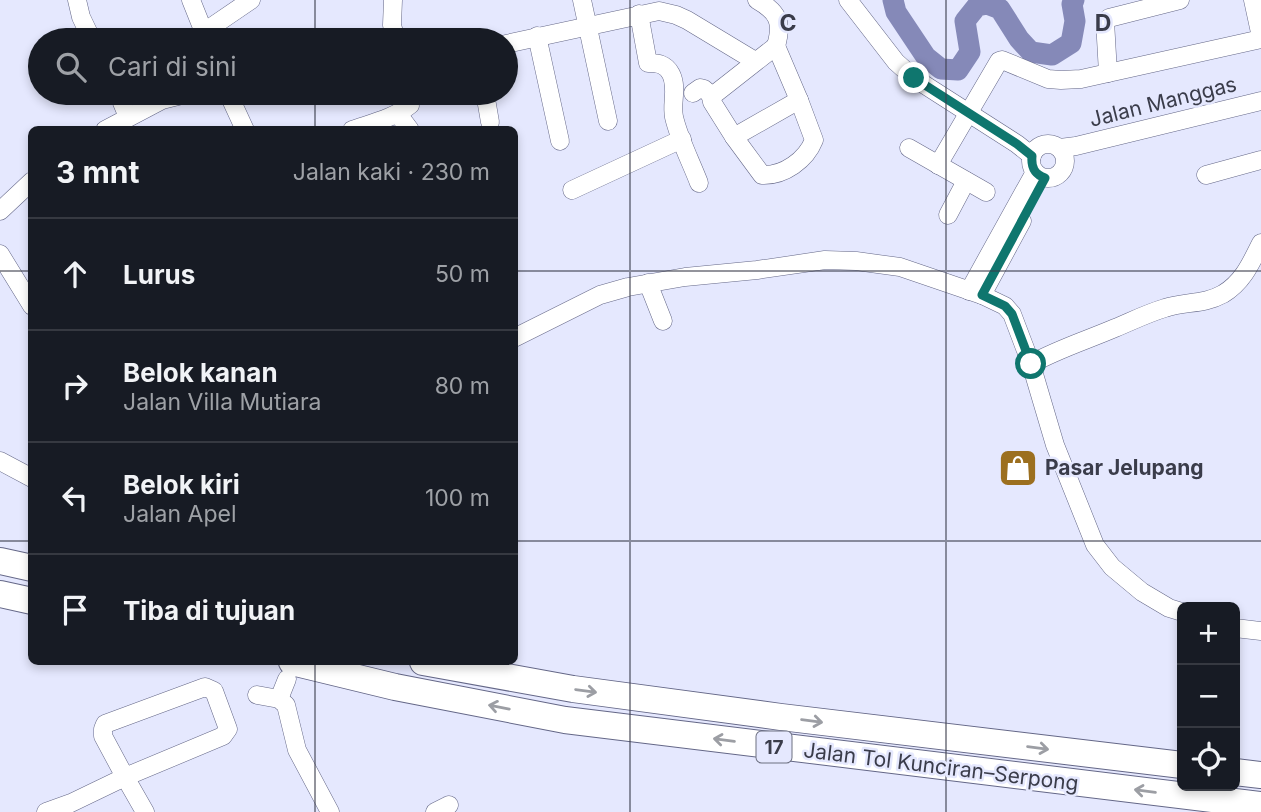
<!DOCTYPE html>
<html lang="id">
<meta charset="utf-8">
<style>
:root{--surface:#171b24;--page:#20242c;--text:#f1f3f6;--muted:#9ea1a6;--line:#363941}
body{margin:0;font-family:Inter,sans-serif;background:var(--page);color:var(--text)}
.controls{position:absolute;right:21px;bottom:21px;display:grid;overflow:hidden;border-radius:10px;box-shadow:0 4px 10px #0003}
.controls button{width:63px;height:63px;display:grid;place-items:center;padding:0;border:0;border-bottom:2px solid var(--line);background:var(--surface);color:var(--text);font:35px sans-serif}
.stop{position:absolute;width:21px;height:21px;margin:-16px;border:5px solid #0f766e;border-radius:50%;background:#fff}
.stop.end{background:#0f766e;border-color:#fff;box-shadow:0 2px 7px #0008}
.list{margin:0;padding:0;list-style:none}
h2{display:flex;justify-content:space-between;align-items:center;height:91px;margin:0;padding:0 28px;font-size:30px}
h2 small{font-size:23px;font-weight:400;color:var(--muted)}
.list li{display:grid;grid-template-columns:46px 1fr auto;gap:21px;align-items:center;box-sizing:border-box;height:112px;padding:0 28px;border-top:2px solid var(--line)}
.list b{display:block;font-size:26px;white-space:nowrap}
.list p{margin:0;font-size:23px;white-space:nowrap;color:var(--muted)}
.list em{font-size:23px;font-style:normal;color:var(--muted)}
.icon{flex:none;width:38px;height:38px;fill:none;stroke:currentColor;stroke-width:2;stroke-linecap:round;stroke-linejoin:round}
.map{position:relative;flex:none;width:1261px;height:812px;overflow:hidden}
.search{position:absolute;background:var(--surface);box-shadow:0 4px 10px #0003;left:28px;top:28px;width:490px;height:77px;display:flex;align-items:center;gap:18px;box-sizing:border-box;padding:0 24px;border-radius:38px;color:var(--muted);font-size:26px}
.panel{position:absolute;background:var(--surface);box-shadow:0 4px 10px #0003;left:28px;top:126px;width:490px;height:539px;border-radius:10px}
.map>svg:first-child{display:block}
.lines{fill:none;stroke-linecap:round;stroke-linejoin:round}
.river{stroke:#8589b8;stroke-width:21}
.minor-casing{stroke:#646787;stroke-width:19}
.highway-casing{stroke:#646787;stroke-width:28}
.minor{stroke:#fff;stroke-width:18}
.highway{stroke:#fff;stroke-width:26}
.oneway{stroke:#9c9ea4}
.route{stroke:#0f766e;stroke-width:9}
.grid{fill:none;stroke:#3a3c4a;stroke-width:2;stroke-opacity:0.55}
.labels{text-anchor:middle;stroke-width:5;stroke-linejoin:round;paint-order:stroke}
.shield{fill:#e5e8fe;stroke:#6d7080;stroke-width:2}
.shield-label{font-size:19px;font-weight:bold;fill:#3a3c4a}
.street-label{font-size:21px;fill:#3a3c4a;stroke:#e5e8fe}
.poi-label{font-size:21px;font-weight:bold;fill:#3a3c4a;stroke:#e5e8fe;text-anchor:start}
.grid-label{font-size:23px;text-anchor:middle;font-weight:bold;fill:#3a3c4a;stroke:#e5e8fe;stroke-width:5;stroke-linejoin:round;paint-order:stroke}
</style>
<div class="map">
<svg width="1261" height="812" viewBox="0 0 1261 812">
<rect width="100%" height="100%" fill="#e5e8fe"/>
<g class="lines">
<polyline class="river" points="893,0 896,12 926,57 941,69 958,70 970,52 965,21 977,6 987,4 1000,9 1019,39 1031,52 1052,55 1071,43 1075,21 1072,4 1074,0"/>
<g class="minor-casing">
<g id="minor">
<polyline points="77,0 81,17 92,40"/>
<polyline points="191,0 207,40"/>
<polyline points="393,0 392,25 396,40"/>
<polyline points="582,0 608,121"/>
<path d="M757 0C778 12 783 22 776 46"/>
<polyline points="848,0 896,62 914,78 1017,144 1032,156"/>
<polyline points="1253,0 1261,37"/>
<path d="M639 14 648 63C658 63 666 64 671 74 678 88 671 103 674 117 679 139 691 162 699 183"/>
<polyline points="204,32 251,0"/>
<polyline points="537,36 560,141"/>
<polyline points="506,44 659,11 676,15 687,20 755,61"/>
<path d="M776 46 799 100 814 140C806 160 784 176 762 175L734 137 712 102 711 97Z"/>
<polyline points="1108,73 1105,21 1109,18 1180,0"/>
<polyline points="118,93 128,117"/>
<polyline points="228,93 245,130"/>
<polyline points="485,93 490,122"/>
<polyline points="693,93 700,88 704,89 711,95"/>
<polyline points="398,114 410,130"/>
<polyline points="105,130 162,100 190,93"/>
<path d="M352 130C372 123 394 118 410 105L409 93"/>
<polyline points="734,137 799,100"/>
<circle cx="1048" cy="161" r="17"/>
<polyline points="909,148 986,192"/>
<polyline points="1060,148 1076,146 1261,101"/>
<polyline points="938,165 999,61 1002,60 1048,79 1061,80 1081,79 1261,39"/>
<polyline points="1206,175 1261,160"/>
<polyline points="572,190 682,139"/>
<polyline points="0,211 32,181"/>
<polyline points="948,215 966,181"/>
<polyline points="0,254 32,306"/>
<polyline points="648,283 663,321"/>
<polyline points="969,291 1035,172"/>
<polyline points="982,295 1022,221"/>
<polyline points="514,338 600,295 628,287 685,277 757,270 825,260 856,261 900,267 982,295 1005,306 1012,314 1031,364 1055,445 1095,545 1112,567 1142,592 1169,608 1182,612"/>
<path d="M1031 364C1058 349 1087 340 1115 328 1132 321 1148 313 1165 308 1185 301 1203 305 1223 294 1243 282 1251 263 1261 243"/>
<polyline points="0,461 32,478"/>
<polyline points="1235,628 1261,631"/>
<polygon points="205,687 214,691 228,729 223,736 125,777 103,736 103,729 105,724"/>
<polyline points="257,695 279,699 286,705 297,750 330,812"/>
<polyline points="279,699 287,679"/>
<polyline points="46,812 71,803 125,777 145,812"/>
<polyline points="435,812 449,805"/>
</g>
</g>
<g class="highway-casing">
<g id="highway">
<polyline points="0,561 32,568"/>
<polyline points="0,594 32,601"/>
<polyline points="292,662 395,687 565,720 1261,805"/>
<polyline points="423,662 573,689 781,717 1182,765"/>
<polyline points="1235,772 1261,775"/>
</g>
</g>
<use href="#minor" class="minor"/>
<use href="#highway" class="highway"/>
</g>
<defs><path id="oneway-shaft" d="M-6 0H5M1.5-3L5.5 0L1.5 3" fill="none" stroke-width="1.6" stroke-linecap="round" stroke-linejoin="round" transform="scale(1.75)"/></defs>
<g class="oneway">
<use href="#oneway-shaft" transform="translate(586 691) rotate(8)"/>
<use href="#oneway-shaft" transform="translate(499 707) rotate(-169)"/>
<use href="#oneway-shaft" transform="translate(812 721) rotate(7)"/>
<use href="#oneway-shaft" transform="translate(724 740) rotate(-173)"/>
<use href="#oneway-shaft" transform="translate(1038 748) rotate(7)"/>
<use href="#oneway-shaft" transform="translate(1145 791) rotate(-173)"/>
</g>
<g class="lines">
<path class="route" d="M914 78 1017 144 1032 156C1031 167 1034 174 1045 178L982 295 1005 306 1012 314 1031 364"/>
</g>
<path class="grid" d="M315 0V40M630 0V812M946 0V812M315 93V130M0 271H32M514 271H1261M0 541H32M514 541H1261M315 662V812"/>
<defs>
<g id="shop-square" transform="scale(2.0125)"><rect x="-9" y="-9" width="18" height="18" rx="4" fill="#9c6f1f" stroke="#e5e8fe"/><path d="M-5-2.5h2.3a2.7 3.5 0 0 1 5.4 0H5L5.5 6h-11ZM-1.5-2.5h3a1.5 2.3 0 0 0-3 0Z" fill="#fff"/></g>
</defs>
<g fill-rule="evenodd">
<use href="#shop-square" x="1018" y="468"/>
</g>
<g class="labels">
<rect class="shield" x="756.5" y="731.5" width="35" height="31" rx="5"/>
<g class="shield-label">
<text x="774" y="754">17</text>
</g>
<g class="street-label">
<text transform="translate(1163 102) rotate(-14)" y="7">Jalan Manggas</text>
<text transform="translate(941 767) rotate(7)" y="7">Jalan Tol Kunciran–Serpong</text>
</g>
<g class="poi-label">
<text x="1045" y="475">Pasar Jelupang</text>
</g>
</g>
<g class="grid-label">
<text x="788" y="31">C</text>
<text x="1103" y="31">D</text>
</g>
</svg>
<div class="controls">
<button>+</button>
<button>−</button>
<button><svg class="icon" aria-label="locate" viewBox="0 0 24 24"><circle cx="12" cy="12" r="6"/><path d="M12 2v4M12 18v4M2 12h4M18 12h4"/></svg></button>
</div>
<div class="stop" style="left:1031px;top:364px"></div>
<div class="stop end" style="left:914px;top:78px"></div>
<div class="search"><svg class="icon" aria-label="search" viewBox="0 0 24 24"><circle cx="10" cy="10" r="6"/><path d="M15 15l6 6"/></svg>Cari di sini</div>
<section class="panel">
<h2>3 mnt<small>Jalan kaki · 230 m</small></h2>
<ul class="list">
<li><svg class="icon" aria-label="ahead" viewBox="0 0 24 24"><path d="M12 20V5M6 11l6-6 6 6"/></svg><div><b>Lurus</b></div><em>50 m</em></li>
<li><svg class="icon" aria-label="right" viewBox="0 0 24 24"><path d="M7 20v-9h11M14 6l5 5-5 5"/></svg><div><b>Belok kanan</b><p>Jalan Villa Mutiara</p></div><em>80 m</em></li>
<li><svg class="icon" aria-label="left" viewBox="0 0 24 24"><path d="M17 20v-9H6M10 6l-5 5 5 5"/></svg><div><b>Belok kiri</b><p>Jalan Apel</p></div><em>100 m</em></li>
<li><svg class="icon" aria-label="arrive" viewBox="0 0 24 24"><path d="M6 21V4h12l-3 4 3 4H6"/></svg><div><b>Tiba di tujuan</b></div></li>
</ul>
</section>
</div>
